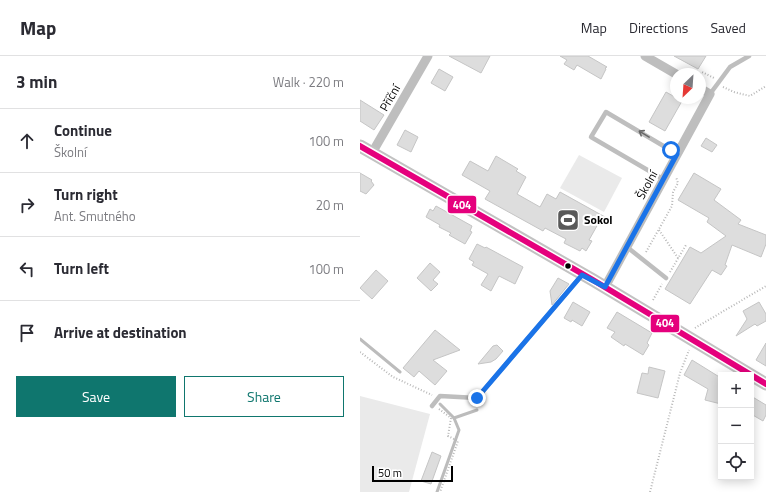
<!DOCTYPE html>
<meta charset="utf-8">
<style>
:root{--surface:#fff;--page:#f7f7f7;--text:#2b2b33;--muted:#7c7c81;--line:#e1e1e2;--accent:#0f766e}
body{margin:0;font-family:"Titillium Web",sans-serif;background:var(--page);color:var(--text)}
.controls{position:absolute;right:12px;bottom:12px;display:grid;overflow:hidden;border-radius:0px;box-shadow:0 2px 10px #0003}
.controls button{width:36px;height:36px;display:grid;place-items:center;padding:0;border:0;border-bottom:1px solid var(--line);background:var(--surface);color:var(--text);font:20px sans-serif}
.compass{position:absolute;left:310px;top:12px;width:36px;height:36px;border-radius:50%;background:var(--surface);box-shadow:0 2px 10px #0003;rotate:205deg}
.scale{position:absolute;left:12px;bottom:10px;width:81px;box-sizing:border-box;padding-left:4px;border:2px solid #000;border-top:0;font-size:11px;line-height:14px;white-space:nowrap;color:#000;-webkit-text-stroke:3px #fff;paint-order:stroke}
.stop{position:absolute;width:12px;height:12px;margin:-9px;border:3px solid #1a73e8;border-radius:50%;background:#fff}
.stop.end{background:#1a73e8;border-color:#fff;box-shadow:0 1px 4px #0008}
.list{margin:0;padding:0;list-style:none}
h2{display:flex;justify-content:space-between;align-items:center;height:52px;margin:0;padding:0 16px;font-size:17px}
h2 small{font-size:13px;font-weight:400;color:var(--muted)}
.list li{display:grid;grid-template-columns:26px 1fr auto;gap:12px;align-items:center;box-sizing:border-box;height:64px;padding:0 16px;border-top:1px solid var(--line)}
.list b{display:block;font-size:15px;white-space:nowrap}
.list p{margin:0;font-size:13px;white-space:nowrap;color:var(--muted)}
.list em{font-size:13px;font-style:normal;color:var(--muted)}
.actions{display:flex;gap:8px;padding:12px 16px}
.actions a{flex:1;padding:9px 0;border:1px solid var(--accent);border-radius:0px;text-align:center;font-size:14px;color:var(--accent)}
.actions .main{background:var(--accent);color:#fff}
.icon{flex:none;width:22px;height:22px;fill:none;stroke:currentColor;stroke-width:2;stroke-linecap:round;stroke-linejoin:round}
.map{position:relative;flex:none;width:406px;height:436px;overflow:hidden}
header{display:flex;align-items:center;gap:24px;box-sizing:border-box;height:56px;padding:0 20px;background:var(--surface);border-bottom:1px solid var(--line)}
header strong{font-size:19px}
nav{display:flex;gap:22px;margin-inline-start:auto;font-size:14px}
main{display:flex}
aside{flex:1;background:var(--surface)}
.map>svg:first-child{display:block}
.green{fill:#eaeaea}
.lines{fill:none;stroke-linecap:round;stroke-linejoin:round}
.stream{stroke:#bcbcbc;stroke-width:3}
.building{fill:#ddd;stroke:#c5c5c5}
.path{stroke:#b8b8b8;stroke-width:2;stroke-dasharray:1 2;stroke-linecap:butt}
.lane{stroke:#bebebe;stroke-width:4.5}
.street{stroke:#bebebe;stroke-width:9}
.secondary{stroke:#c2c2c2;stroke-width:13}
.bus-1-casing{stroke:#fff;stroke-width:9}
.bus-1{stroke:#e5007d;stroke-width:6}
.oneway{stroke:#686868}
.route{stroke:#1a73e8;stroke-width:5}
.bus-dot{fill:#000;stroke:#fff;stroke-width:1.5}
.labels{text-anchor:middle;stroke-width:4;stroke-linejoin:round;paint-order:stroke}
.street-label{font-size:12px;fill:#000;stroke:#fff}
.poi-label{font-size:12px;font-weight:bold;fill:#000;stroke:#fff;text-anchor:start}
.line-badge{stroke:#fff;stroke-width:1.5}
.badge-label{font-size:11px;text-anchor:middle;font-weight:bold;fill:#fff}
</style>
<header>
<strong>Map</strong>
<nav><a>Map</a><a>Directions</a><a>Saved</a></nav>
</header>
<main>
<aside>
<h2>3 min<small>Walk · 220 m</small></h2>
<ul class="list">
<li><svg class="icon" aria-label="ahead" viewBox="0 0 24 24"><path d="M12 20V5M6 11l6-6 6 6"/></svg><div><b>Continue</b><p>Školní</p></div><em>100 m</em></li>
<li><svg class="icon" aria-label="right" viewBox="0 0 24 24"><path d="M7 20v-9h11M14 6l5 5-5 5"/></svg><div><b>Turn right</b><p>Ant. Smutného</p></div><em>20 m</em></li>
<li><svg class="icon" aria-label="left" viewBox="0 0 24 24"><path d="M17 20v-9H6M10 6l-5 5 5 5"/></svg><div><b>Turn left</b></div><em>100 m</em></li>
<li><svg class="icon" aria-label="arrive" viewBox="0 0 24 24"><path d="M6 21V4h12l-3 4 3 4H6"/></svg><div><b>Arrive at destination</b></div></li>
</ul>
<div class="actions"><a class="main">Save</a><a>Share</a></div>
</aside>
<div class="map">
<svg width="406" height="436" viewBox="0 0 406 436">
<rect width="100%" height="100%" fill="#fff"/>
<g class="green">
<polygon points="219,99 262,122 244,156 200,132"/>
<polygon points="0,340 70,358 49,436 0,436"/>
</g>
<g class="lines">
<g class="stream">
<polyline points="0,283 40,316"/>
<polyline points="80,348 94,362 117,354"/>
<polyline points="77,436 99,374 94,362"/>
</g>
</g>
<g class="building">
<polygon points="89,0 130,0 121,17"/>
<polygon points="200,0 228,0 247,11 245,12 246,13 241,23 217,9 214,14 204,8 207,4"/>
<polygon points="314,0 346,0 338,13"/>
<polygon points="79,13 93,21 85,35 71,27"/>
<polygon points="306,36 322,45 305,75 289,66"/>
<polygon points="0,44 24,59 14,74 0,65"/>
<polygon points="45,74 58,81 51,96 37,89"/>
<polygon points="346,82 357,89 352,96 341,90"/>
<polygon points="136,100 158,113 156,115 166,121 157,138 180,151 187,138 196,143 200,136 245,161 240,169 238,168 229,184 232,185 226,195 222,192 220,195 204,187 206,183 185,172 183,175 125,143 130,135 102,119 110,105 128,115"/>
<polygon points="0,117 12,124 11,125 14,129 6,138 0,135"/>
<polygon points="334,117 361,133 354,144 381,164 378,168 406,179 406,188 401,201 372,189 365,209 367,210 361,219 352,214 330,248 305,233 330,191 341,197 366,180 347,166 349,162 318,144"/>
<polygon points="76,150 112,170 110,175 112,176 105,188 89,179 91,177 79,171 80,169 66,161 70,153 73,155"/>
<polygon points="117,188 125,192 126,191 163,211 155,228 139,220 131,235 121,229 128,218 112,209 114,206 109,203"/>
<polygon points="70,207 80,216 73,224 78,228 71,235 57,222"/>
<polygon points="16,214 28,225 12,243 0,232"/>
<polygon points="198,222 209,228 192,249 190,235"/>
<polygon points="213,246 230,256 222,270 212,264 211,266 204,262"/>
<polygon points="399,246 406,258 406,265 397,270 395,268 376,280 387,263 383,255"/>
<polygon points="257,256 292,277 287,287 289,289 283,299 265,288 264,290 251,281 255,276 247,272"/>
<polygon points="75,274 100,294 73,304 87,315 75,329 59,315 54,321 43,312"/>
<polygon points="406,287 406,310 396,304"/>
<polygon points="137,289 143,295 136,303 131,306 118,308 133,290"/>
<polygon points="332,304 361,322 361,348 345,344 348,333 324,319"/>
<polygon points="289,311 305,315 298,342 277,337 282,317 288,318"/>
<polygon points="391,340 406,349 406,359 403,365 391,358"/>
<polygon points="72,396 81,400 71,428 61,425"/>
</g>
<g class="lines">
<g class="path">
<polyline points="325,15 331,18"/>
<polyline points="340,18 342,16 354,22"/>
<polyline points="363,31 374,36 390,40 406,30"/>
<polyline points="299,174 318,202"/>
<polyline points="286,196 312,150 313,136 318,127 316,121"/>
<polyline points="310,216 326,189"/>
<polyline points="293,244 302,228"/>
<polyline points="335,272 406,230"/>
<polyline points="0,296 33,321 72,339"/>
<polyline points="79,353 91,362 88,380 98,385 80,436"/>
<polyline points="290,436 320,317 329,294"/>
</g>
<g class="lane">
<polyline points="350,38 370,11 389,0"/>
<polyline points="303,123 231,81 246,56 317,98"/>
<polyline points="267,191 306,222"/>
<polyline points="72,350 80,340 117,342 222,219"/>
</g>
<g class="street">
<polyline points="285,0 316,18"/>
<polyline points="12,97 68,0"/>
<polyline points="245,231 350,38 340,32"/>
</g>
<polyline class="secondary" points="0,90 233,224 406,328"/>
<g class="bus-1-casing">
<polyline id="bus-1" points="0,90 233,224 406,328"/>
</g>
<use href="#bus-1" class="bus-1"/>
</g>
<defs><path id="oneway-shaft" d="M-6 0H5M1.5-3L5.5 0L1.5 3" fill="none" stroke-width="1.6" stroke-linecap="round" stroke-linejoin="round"/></defs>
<use class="oneway" href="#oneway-shaft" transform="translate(284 78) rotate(-149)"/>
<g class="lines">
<polyline class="route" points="117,342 222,219 245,231 317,98 311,94"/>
</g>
<defs>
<g id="stadium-square" transform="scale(1.15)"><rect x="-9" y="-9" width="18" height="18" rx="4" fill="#595959" stroke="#fff"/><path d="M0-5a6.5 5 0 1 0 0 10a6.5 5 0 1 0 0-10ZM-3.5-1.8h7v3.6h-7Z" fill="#fff"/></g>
</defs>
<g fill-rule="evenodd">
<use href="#stadium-square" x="208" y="164"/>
</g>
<circle class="bus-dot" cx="208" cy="210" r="3.5"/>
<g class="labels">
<g class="street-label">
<text transform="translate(30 42) rotate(-60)" y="4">Příční</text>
<text transform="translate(287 129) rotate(-61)" y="4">Školní</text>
</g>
<g class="poi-label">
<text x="224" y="168">Sokol</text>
</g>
</g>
<g class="line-badge">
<rect x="87" y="139" width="30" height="19" rx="4" fill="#e5007d"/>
<rect x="290" y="258" width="30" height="19" rx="4" fill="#e5007d"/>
</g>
<g class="badge-label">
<text x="102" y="153">404</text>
<text x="305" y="271">404</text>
</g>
</svg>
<div class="controls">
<button>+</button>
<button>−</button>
<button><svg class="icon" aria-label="locate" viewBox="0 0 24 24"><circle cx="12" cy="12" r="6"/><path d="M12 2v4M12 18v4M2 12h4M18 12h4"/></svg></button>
</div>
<svg class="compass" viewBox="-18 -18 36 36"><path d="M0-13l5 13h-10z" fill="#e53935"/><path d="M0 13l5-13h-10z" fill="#7c7c81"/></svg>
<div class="scale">50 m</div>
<div class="stop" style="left:311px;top:94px"></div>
<div class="stop end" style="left:117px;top:342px"></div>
</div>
</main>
